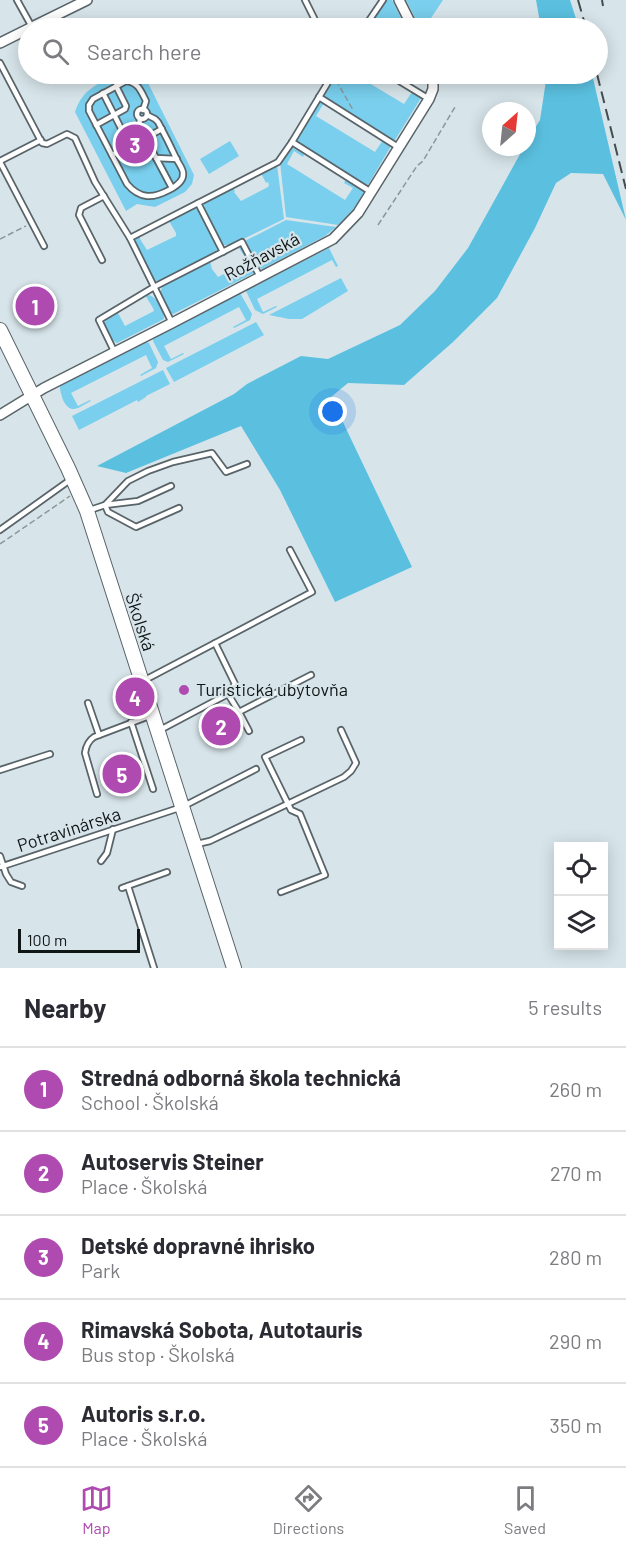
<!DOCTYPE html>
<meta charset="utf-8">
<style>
:root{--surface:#fff;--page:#f2f2f3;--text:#2b2b33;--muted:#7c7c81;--line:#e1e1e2;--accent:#ae4ab0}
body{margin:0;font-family:Barlow,sans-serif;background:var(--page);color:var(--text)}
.controls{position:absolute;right:18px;bottom:18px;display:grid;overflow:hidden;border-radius:0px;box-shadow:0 3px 15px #0003}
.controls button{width:54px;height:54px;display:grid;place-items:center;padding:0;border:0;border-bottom:2px solid var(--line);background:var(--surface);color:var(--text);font:30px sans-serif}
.compass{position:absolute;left:482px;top:102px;width:54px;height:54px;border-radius:50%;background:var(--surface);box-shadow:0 3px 15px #0003;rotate:27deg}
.scale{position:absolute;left:18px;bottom:15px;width:122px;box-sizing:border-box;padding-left:6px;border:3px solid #101516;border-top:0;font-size:16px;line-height:21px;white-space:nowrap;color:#101516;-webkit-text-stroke:4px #d7e5ea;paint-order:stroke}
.you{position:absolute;left:333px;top:412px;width:21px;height:21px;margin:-15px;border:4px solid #fff;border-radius:50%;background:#1a73e8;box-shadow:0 0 0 9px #1a73e833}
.badge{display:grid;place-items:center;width:39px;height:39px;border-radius:50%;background:var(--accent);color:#fff;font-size:20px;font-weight:700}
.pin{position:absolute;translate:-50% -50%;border:3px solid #fff;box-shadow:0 2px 6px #0006}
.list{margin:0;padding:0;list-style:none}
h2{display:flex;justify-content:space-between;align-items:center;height:78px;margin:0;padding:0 24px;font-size:26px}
h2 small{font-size:20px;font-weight:400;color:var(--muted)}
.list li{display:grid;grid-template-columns:39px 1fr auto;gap:18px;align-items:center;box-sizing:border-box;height:84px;padding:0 24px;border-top:2px solid var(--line)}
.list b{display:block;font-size:22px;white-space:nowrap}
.list p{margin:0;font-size:20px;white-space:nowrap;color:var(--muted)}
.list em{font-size:20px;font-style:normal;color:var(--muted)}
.icon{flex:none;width:33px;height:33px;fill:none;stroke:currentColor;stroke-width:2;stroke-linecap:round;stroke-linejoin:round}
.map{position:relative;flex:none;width:626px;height:968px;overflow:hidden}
.search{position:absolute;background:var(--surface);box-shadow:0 3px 15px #0003;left:18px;right:18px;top:18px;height:66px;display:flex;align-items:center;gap:15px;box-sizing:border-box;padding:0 21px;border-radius:33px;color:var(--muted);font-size:22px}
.sheet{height:498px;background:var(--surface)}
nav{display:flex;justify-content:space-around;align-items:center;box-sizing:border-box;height:84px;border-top:2px solid var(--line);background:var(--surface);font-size:16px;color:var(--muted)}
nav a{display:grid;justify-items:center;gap:3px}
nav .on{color:var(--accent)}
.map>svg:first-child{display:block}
.green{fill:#79cfed}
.forest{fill:#5bc0e0}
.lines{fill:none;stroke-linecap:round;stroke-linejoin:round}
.lane-casing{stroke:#596469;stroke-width:8}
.street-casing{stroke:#596469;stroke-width:12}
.secondary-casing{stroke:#596469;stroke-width:16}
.path{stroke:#8c979a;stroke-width:1.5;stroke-dasharray:6 3;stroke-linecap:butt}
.lane{stroke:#fff;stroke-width:4.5}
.street{stroke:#fff;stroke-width:9}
.secondary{stroke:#fff;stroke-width:14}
.rail{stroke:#444c4e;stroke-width:2;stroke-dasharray:12 6;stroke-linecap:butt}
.poi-dot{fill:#ae4ab0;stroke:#d7e5ea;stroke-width:2}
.labels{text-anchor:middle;stroke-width:4.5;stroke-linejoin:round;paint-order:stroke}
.street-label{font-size:18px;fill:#101516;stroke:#d7e5ea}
.poi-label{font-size:18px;fill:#101516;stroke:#d7e5ea;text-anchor:start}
</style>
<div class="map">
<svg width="626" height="968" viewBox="0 0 626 968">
<rect width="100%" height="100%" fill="#d7e5ea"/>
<g class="green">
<polygon points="387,0 392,0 406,28 367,28"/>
<polygon points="406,0 443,0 425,27 420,28"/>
<path d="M118 74H138L146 79 194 175 192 184 185 192 155 207 137 204 126 211 75 112C83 88 97 85 118 74Z"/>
<polygon points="336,74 354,74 404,104 412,92 404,86 418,95 421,98 395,140 391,139 327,99 324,94"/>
<polygon points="320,103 324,103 332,108 324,103 316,116 375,152 383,140 389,143 391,146 368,185 363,184 296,141 296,139 318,104"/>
<polygon points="230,141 239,156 209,174 200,159"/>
<polygon points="291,147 304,154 303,157 294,151 287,164 345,200 353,188 344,183 346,179 361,188 364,192 355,207 338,225 286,217 280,162"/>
<polygon points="277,165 284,219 231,245 223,245 205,210 204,204 233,188 235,191 234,192 241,201 268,187 269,185 268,182 266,183 261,173"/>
<polygon points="192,209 196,209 200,211 218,246 216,252 164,280 155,281 135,245 136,239 140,236 140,239 147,250 176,236 176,233 169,221"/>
<polygon points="286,220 336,227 325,236 262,269 258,266 245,241"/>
<path d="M241 247 254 273 173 314C164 310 157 295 163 286L210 261 212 269 218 277 246 263 247 260 239 248Z"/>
<polygon points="329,248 338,266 336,267 332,260 257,299 263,312 276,306 277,307 263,314 255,310 246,291"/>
<polygon points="341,278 348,291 302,319 289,319 269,315"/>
<polygon points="240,293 252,314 250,320 234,328 233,327 246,320 239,307 164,346 171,359 183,353 184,354 168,362 163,360 153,341 153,338"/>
<path d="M149 295C158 298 164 310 164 319L117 343C110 340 104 330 104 322L118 313 125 326 154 311C153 306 148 301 146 296Z"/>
<polygon points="256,322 264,335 174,382 166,368"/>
<path d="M146 342 149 343 158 362 156 368 141 376 140 375 152 368 146 355 71 393 78 406 90 400 91 401C79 407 71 416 63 400 61 394 60 391 60 386Z"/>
<polygon points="163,370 170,384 146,396 146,397 138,402 137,400 79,430 72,416"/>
</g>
<g class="forest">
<polygon points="536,0 570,0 579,28 541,28"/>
<polygon points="547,74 592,74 626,220 603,174 571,173 556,183 535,228 497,298 453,342 404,385 348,383 331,397 412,567 335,602 280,490 241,426 126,473 97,466 234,394 247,384 301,356 328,359 400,325 435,291 468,248 524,147 527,147 527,141 540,120"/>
</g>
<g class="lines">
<g class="lane-casing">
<g id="lane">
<polyline points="17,0 32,27"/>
<polyline points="305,0 314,18 317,28"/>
<polyline points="364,28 383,0"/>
<polyline points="0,63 42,143 47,144 67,134 75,138 95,182 130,238"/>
<polyline points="388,74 429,99"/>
<polyline points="103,93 130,146 112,155"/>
<polyline points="319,97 398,147"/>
<circle cx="142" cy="114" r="5"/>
<path d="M143 110 146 101C141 91 138 82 126 81L93 99 89 105V111L127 184C132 190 138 195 147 196 157 197 185 186 183 173 183 169 179 164 177 160 171 147 165 135 158 122L155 119 147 115"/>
<polyline points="140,119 139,126 172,188"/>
<polyline points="96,125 125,109 126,106 116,86"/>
<polyline points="292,142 371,192"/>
<polyline points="130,146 162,129"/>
<polyline points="156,158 177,159"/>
<polyline points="0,161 41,140"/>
<polyline points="0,162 44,246"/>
<polyline points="198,203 223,252"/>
<polyline points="102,260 79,215 81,208 104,196"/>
<polyline points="172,323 130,238 278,162 292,142 333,74"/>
<polyline points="115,353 99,320 154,287 242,242 260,277"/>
<polyline points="171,486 138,501 105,505 108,512 136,527 179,508"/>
<polyline points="90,510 105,505 128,481 148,471 173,462 212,453 226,472 247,464"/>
<polyline points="0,530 70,480"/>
<polyline points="215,643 235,684 228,694"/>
<polyline points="143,681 312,592 290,550"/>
<polyline points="88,703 99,735"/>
<polyline points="239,712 249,731"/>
<polyline points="131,722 153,789"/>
<polyline points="160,730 228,694 239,712 311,675"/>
<polyline points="0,770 50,754"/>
<path d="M97 794 85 753C86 746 88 741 94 737L152 715"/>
<polyline points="197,844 210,841 344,777 351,771 356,763 341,730"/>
<polyline points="0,856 6,874 11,882 22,886"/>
<polyline points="101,861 107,853 113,829"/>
<polyline points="0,867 182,807 256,769"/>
<polyline points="128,886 154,968"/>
<polyline points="122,888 167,872"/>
<polyline points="281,892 325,875 300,814 291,810 265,757 301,740"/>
</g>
</g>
<g class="street-casing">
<g id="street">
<polyline points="399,0 413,28"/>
<polyline points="30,28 87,0"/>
<polyline points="0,43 28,29"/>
<polyline points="0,415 44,388 172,323 333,239 358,213 429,99 433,89 433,74"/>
</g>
</g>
<g class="secondary-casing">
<polyline id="secondary" points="0,330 68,468 87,511 234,968"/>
</g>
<g class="path">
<polyline points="379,19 380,28"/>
<polyline points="336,80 353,110"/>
<polyline points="378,225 417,166 423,161 455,107"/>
<polyline points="0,239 26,226"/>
<polyline points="0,544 70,496"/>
</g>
<use href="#lane" class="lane"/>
<use href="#street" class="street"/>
<use href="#secondary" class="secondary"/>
<g class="rail">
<polyline points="578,0 586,28"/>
<polyline points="602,0 603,6"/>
<polyline points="597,74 626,189"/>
</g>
</g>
<circle class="poi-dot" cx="184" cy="690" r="6"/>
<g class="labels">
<g class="street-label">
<text transform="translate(262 257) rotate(-28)" y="6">Rožňavská</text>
<text transform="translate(140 622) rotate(72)" y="6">Školská</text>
<text transform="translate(69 830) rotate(-18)" y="6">Potravinárska</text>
</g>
<g class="poi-label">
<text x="196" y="696">Turistická ubytovňa</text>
</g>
</g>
</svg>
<div class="controls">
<button><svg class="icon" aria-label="locate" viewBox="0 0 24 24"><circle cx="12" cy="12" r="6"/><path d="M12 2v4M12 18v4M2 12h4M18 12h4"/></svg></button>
<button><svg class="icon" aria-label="layers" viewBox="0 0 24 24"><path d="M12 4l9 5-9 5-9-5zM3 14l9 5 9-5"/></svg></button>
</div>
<svg class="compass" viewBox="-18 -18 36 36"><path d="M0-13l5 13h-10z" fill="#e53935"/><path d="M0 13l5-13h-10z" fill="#7c7c81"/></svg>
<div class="scale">100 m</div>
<div class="you"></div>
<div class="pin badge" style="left:35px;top:306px">1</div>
<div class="pin badge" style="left:221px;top:726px">2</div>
<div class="pin badge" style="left:135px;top:144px">3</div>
<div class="pin badge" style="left:135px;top:697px">4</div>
<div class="pin badge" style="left:122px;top:774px">5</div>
<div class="search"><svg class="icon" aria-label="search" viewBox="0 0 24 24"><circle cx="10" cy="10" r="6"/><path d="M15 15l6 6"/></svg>Search here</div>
</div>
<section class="sheet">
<h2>Nearby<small>5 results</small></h2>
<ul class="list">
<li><span class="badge">1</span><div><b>Stredná odborná škola technická</b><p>School · Školská</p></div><em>260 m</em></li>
<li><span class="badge">2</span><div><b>Autoservis Steiner</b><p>Place · Školská</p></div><em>270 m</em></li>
<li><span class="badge">3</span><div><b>Detské dopravné ihrisko</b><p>Park</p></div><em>280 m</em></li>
<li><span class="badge">4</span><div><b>Rimavská Sobota, Autotauris</b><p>Bus stop · Školská</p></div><em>290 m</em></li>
<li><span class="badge">5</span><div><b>Autoris s.r.o.</b><p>Place · Školská</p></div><em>350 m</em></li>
</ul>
</section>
<nav>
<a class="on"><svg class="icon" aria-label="map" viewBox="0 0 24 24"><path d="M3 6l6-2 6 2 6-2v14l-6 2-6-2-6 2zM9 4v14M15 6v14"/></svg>Map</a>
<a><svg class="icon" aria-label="directions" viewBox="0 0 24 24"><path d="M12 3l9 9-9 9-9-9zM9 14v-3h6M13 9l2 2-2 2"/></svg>Directions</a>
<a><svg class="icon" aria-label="saved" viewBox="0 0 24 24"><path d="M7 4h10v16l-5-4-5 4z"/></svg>Saved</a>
</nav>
